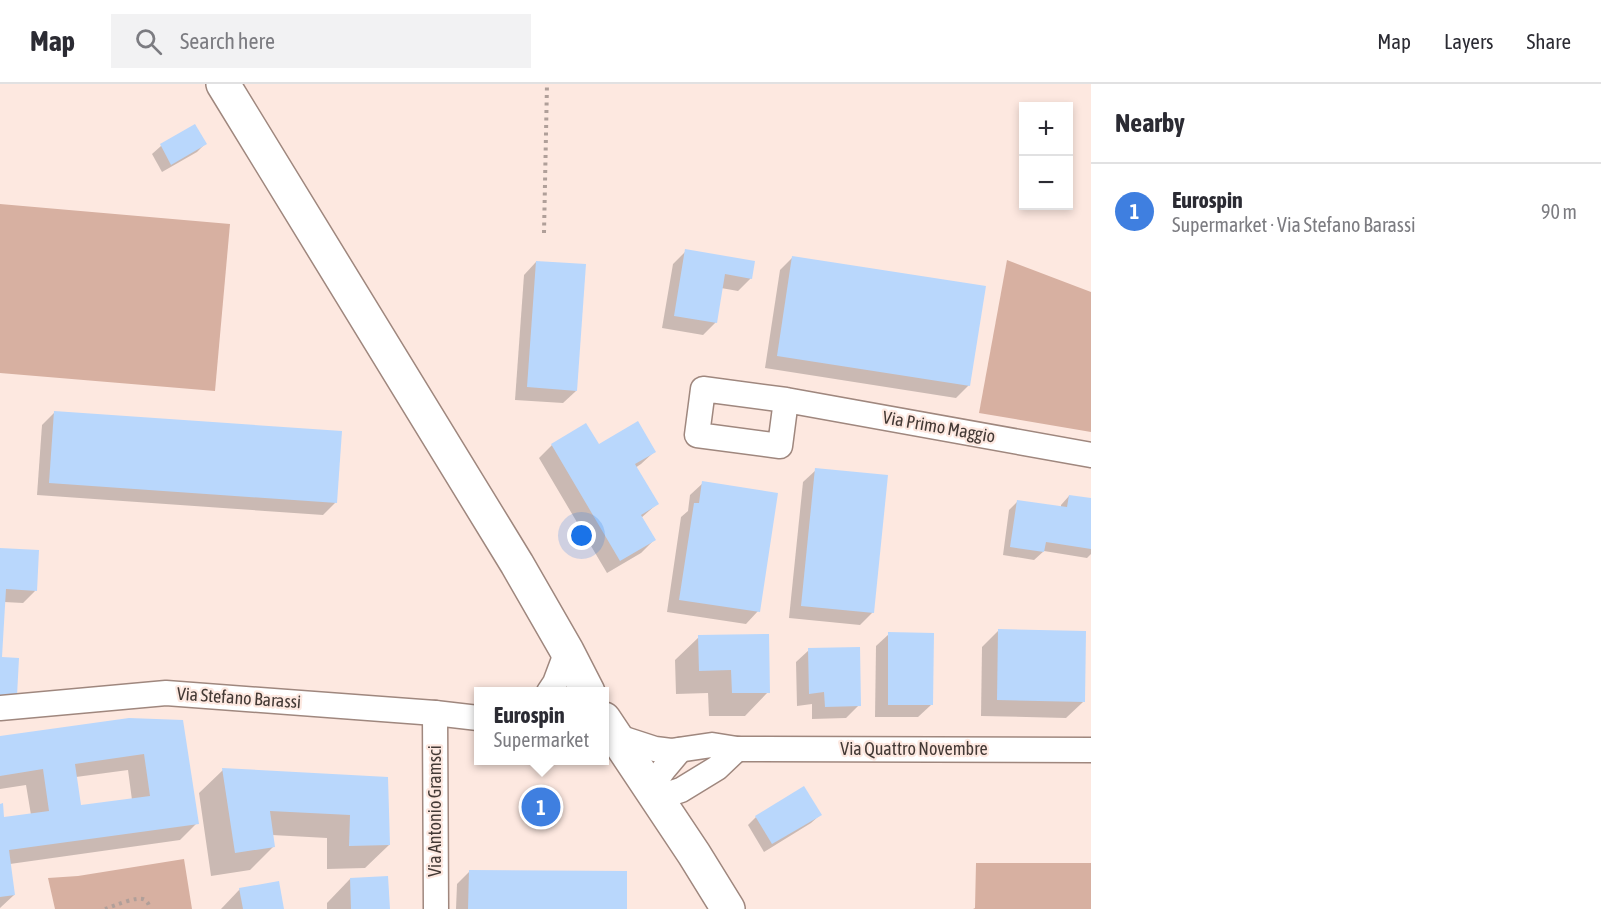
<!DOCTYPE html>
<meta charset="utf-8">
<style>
:root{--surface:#fff;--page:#f2f2f3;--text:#2b2b33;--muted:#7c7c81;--line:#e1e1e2;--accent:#0e5dac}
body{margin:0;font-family:"Asap Condensed",sans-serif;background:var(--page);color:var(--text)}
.controls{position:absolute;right:18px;top:18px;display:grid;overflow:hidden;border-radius:0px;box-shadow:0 3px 9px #0003}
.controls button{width:54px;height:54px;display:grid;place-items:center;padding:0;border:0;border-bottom:2px solid var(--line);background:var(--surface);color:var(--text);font:30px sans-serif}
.you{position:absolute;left:582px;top:452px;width:21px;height:21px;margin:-15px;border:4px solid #fff;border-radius:50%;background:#1a73e8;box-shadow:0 0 0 9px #1a73e833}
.badge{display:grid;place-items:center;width:39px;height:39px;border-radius:50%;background:var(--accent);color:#fff;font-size:20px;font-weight:700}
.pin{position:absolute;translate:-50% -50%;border:3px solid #fff;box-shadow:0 2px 6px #0006}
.popup{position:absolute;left:474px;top:603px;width:135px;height:78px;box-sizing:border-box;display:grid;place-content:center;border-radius:0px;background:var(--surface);filter:drop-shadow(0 2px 4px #0005);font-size:20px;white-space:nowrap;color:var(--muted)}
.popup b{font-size:22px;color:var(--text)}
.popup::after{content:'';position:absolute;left:50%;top:100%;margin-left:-12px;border:12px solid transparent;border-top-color:var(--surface)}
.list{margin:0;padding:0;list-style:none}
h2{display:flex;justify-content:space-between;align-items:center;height:78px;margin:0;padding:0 24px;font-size:26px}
h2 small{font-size:20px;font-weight:400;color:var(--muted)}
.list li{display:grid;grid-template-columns:39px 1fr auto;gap:18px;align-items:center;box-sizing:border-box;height:96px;padding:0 24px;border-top:2px solid var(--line)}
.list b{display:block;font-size:22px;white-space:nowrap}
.list p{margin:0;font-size:20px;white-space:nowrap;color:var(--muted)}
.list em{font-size:20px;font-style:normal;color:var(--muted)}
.icon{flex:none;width:33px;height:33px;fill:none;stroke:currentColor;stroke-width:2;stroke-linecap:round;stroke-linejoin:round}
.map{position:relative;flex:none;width:1091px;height:825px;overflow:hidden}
header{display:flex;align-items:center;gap:36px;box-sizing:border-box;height:84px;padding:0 30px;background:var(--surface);border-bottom:2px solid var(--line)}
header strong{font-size:28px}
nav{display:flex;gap:33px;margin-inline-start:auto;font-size:21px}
.search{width:420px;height:54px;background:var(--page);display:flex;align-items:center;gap:15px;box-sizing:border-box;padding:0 21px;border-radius:0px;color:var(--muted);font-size:22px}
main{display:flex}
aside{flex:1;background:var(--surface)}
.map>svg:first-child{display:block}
.green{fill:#d7b0a1}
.shadow{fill:#0003;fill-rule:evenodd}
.building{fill:#b9d7fc;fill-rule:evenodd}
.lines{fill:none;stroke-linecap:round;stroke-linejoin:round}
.minor-casing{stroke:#9f877e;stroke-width:27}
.secondary-casing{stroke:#9f877e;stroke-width:36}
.path{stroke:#b09f99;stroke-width:4;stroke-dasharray:3 4.5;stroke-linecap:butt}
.minor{stroke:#fff;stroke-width:24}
.secondary{stroke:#fff;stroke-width:33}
.labels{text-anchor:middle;stroke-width:4.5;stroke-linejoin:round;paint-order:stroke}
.street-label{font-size:18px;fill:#433935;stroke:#fde8e0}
</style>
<header>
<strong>Map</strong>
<div class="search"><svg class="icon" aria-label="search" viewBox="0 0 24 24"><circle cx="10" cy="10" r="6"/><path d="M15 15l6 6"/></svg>Search here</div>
<nav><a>Map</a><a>Layers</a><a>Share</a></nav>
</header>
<main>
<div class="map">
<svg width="1091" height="825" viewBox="0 0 1091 825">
<rect width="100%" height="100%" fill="#fde8e0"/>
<g class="green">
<polygon points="0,120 230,140 215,307 0,289"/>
<polygon points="1007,176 1091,208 1091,348 979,329"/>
<polygon points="184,775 192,825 55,825 48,794 78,792"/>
<polygon points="976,779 1091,779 1091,825 973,825 975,824"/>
</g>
<g class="shadow">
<polygon points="195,42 205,60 197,68 162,88 152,70 161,62"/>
<polygon points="686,167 751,194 738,207 721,204 716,238 703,251 662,244 673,180"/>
<polygon points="792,174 969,301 956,314 765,284 780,186"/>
<polygon points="536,178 576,307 563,319 515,316 524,191"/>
<polygon points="54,329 336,418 323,431 37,411 42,341"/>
<polygon points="552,361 598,362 654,368 641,380 635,384 657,420 641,434 654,456 641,469 607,489 539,374"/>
<polygon points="816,386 873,528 860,541 789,534 803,398"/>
<polygon points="703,399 758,527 746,540 667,528 681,433 688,427 690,411"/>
<polygon points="1069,412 1091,415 1091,470 1087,474 1044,467 1034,476 1003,471 1009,426 1018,417 1061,424 1061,421"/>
<polygon points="0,465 37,467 35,507 23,519 4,518 1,574 17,575 16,612 3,625 0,624"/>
<polygon points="999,546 1083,618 1066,634 981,632 982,563"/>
<polygon points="889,550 931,621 918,633 875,633 876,562"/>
<polygon points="699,553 768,608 745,632 709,632 708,609 676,610 675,576"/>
<polygon points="809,566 859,621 846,634 812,635 812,620 797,622 796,578"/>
<path d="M129 636 197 739 180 756 10 780 14 811 0 824V721L3 734 31 731 26 701 0 705V653ZM128 686 132 716 80 723 76 693Z"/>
<polygon points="223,686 387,695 389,761 365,784 327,785 327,754 272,751 273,763 250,786 211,792 199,709"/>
<polygon points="820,731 811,739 764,768 748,741 756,733"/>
<polygon points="469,788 625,825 456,825 457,800"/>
<polygon points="350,795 388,825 327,825 327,819"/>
<polygon points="240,805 282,825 221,825"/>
</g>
<g class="building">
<polygon points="195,40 207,60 171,81 160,60"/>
<polygon points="685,165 755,177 752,195 725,190 717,239 674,232"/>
<polygon points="792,172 986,202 970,302 777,272"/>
<polygon points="536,177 586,180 577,307 527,303"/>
<polygon points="54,327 342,347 337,419 49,399"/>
<polygon points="638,337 656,368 635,380 659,420 641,431 656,456 620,477 551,360 586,339 599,360"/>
<polygon points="815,384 888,391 874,529 801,522"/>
<polygon points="702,397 778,409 760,528 679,516 694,419 699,419"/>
<polygon points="1069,411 1091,414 1091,465 1046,458 1044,468 1010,463 1017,416 1067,423"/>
<polygon points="0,464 39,466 37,507 6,505 2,573 19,574 17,612 0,612"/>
<polygon points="998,545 1086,547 1085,618 997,616"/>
<polygon points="888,548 934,549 933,621 888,621"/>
<polygon points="769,550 770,609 732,609 731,586 699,587 698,551"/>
<polygon points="860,563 861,622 825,623 824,608 809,610 808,564"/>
<path d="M129 634 183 636 199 740 9 766 15 811 0 813V720L3 719 4 733 49 727 43 685 0 692V652ZM144 670 150 712 81 721 75 680Z"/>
<polygon points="222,684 388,693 390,761 349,762 350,731 270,727 275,763 235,769"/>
<polygon points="804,702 822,731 772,760 755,732"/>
<polygon points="469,786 627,787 627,825 468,825"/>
<polygon points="388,792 390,825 351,825 350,794"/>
<polygon points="279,797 284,825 243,825 239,804"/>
</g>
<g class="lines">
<g class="minor-casing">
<g id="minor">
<polyline points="786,316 780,362 697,351 703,305 786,316 1091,371"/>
<polyline points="549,608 555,599 567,567"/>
<polyline points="0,624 166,609 435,629 478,634"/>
<polyline points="435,629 436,825"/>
<polyline points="609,650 655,665 671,667 712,661 737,665 1091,666"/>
<polyline points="680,666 664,685 649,705 669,710 681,706 717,684 737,665"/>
</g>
</g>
<g class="secondary-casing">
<g id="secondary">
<polyline points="223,0 517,480 567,567 588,608"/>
<polyline points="604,635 694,770 728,825"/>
</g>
</g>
<g class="path">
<polyline points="544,149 547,0"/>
<path d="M105 825C114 822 138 811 145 816 148 818 149 821 150 825"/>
</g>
<use href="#minor" class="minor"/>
<use href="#secondary" class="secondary"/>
</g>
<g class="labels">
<g class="street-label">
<text transform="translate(939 343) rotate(10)" y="6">Via Primo Maggio</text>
<text transform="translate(239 614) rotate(4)" y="6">Via Stefano Barassi</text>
<text x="914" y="671">Via Quattro Novembre</text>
<text transform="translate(435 727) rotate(-90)" y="6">Via Antonio Gramsci</text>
</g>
</g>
</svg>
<div class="controls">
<button>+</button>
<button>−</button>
</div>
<div class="you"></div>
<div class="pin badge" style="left:541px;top:723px;background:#3f7fe0">1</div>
<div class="popup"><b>Eurospin</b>Supermarket</div>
</div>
<aside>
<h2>Nearby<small></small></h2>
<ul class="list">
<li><span class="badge" style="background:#3f7fe0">1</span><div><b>Eurospin</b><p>Supermarket · Via Stefano Barassi</p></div><em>90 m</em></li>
</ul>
</aside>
</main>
